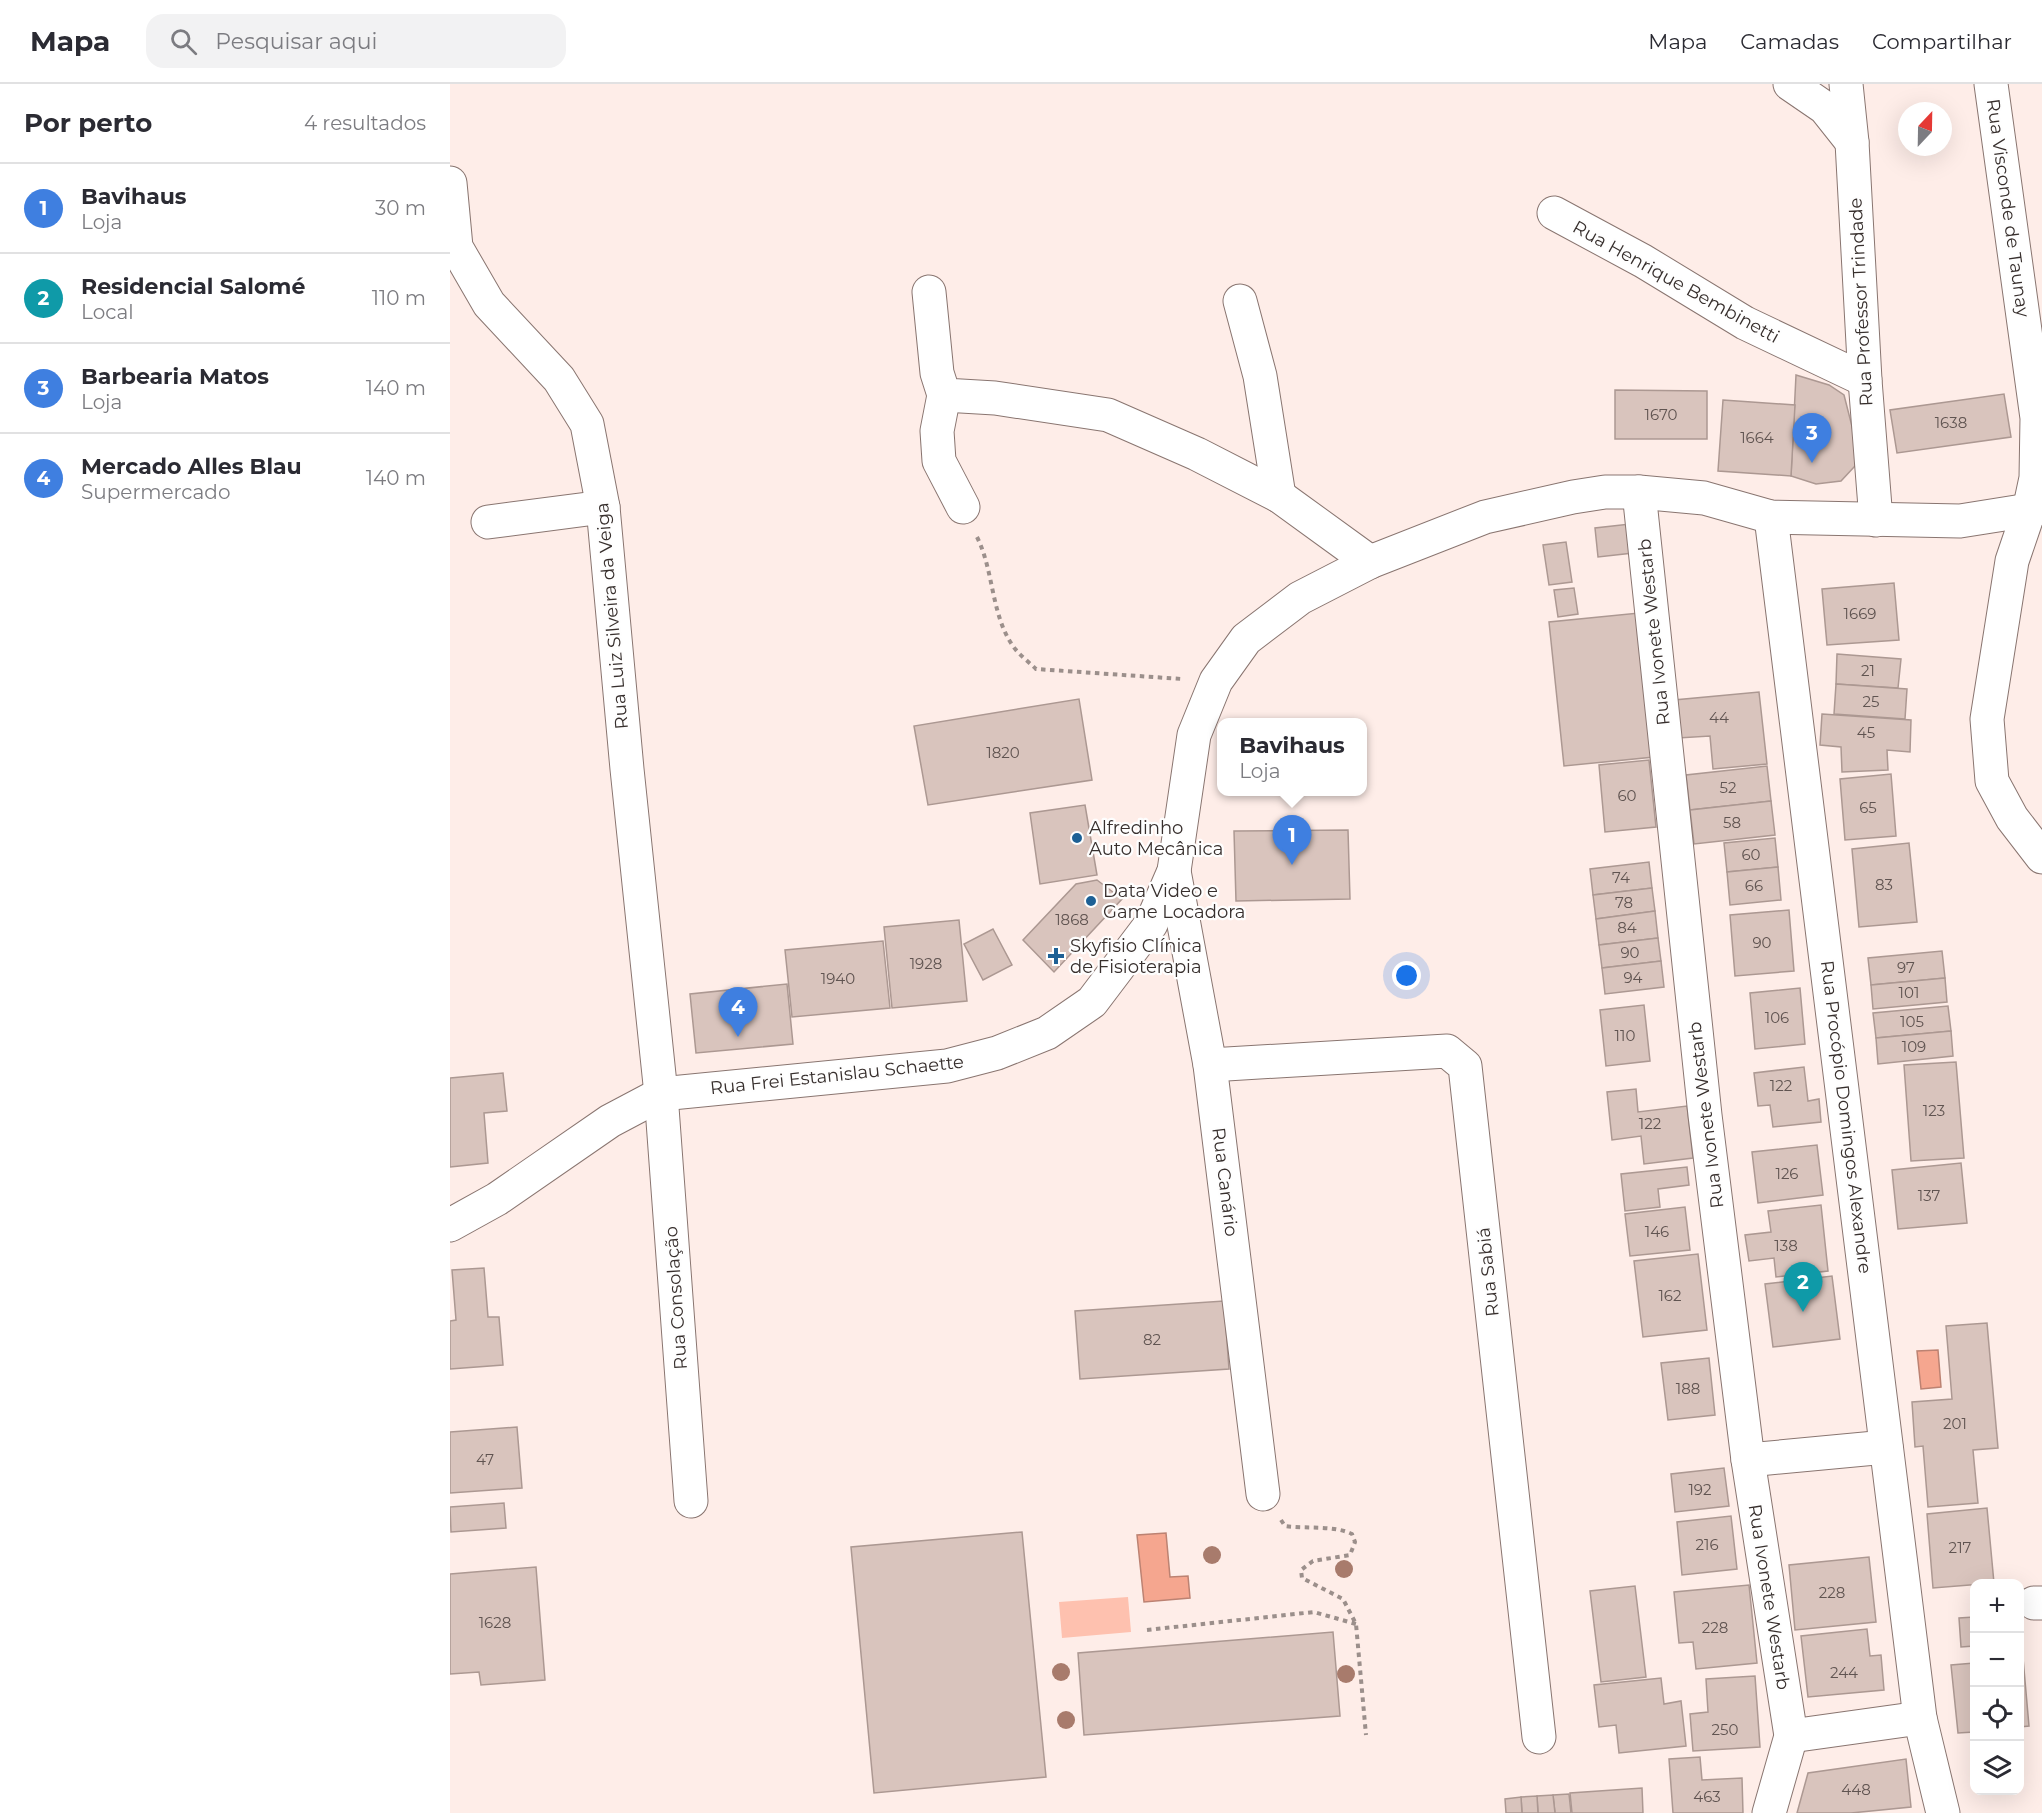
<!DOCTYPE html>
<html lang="pt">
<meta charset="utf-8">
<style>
:root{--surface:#fff;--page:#f2f2f3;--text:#2b2b33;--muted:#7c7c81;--line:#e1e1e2;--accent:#0b8043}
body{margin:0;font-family:Montserrat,sans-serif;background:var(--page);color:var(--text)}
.controls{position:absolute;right:18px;bottom:18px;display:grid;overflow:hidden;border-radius:12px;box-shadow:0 6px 24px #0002}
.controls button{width:54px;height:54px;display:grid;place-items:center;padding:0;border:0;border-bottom:2px solid var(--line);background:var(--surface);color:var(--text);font:30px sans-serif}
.compass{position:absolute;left:1448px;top:18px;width:54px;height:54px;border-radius:50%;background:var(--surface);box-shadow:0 6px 24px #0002;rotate:22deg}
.you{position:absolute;left:957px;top:892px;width:21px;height:21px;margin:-15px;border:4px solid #fff;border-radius:50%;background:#1a73e8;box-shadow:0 0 0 9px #1a73e833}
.badge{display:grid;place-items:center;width:39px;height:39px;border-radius:50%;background:var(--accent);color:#fff;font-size:20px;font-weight:700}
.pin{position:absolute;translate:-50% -50px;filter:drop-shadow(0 2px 3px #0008)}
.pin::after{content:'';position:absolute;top:32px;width:21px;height:18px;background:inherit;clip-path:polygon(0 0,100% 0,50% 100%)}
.popup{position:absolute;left:767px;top:634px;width:150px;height:78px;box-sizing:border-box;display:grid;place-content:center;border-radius:12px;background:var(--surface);filter:drop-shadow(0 2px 4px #0005);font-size:20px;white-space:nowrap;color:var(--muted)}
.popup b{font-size:22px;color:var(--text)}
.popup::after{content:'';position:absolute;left:50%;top:100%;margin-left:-12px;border:12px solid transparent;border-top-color:var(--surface)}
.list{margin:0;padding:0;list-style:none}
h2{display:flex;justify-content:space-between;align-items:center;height:78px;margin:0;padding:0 24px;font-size:26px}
h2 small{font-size:20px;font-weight:400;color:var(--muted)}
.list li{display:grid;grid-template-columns:39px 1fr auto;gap:18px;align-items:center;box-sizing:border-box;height:90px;padding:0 24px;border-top:2px solid var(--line)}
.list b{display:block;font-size:22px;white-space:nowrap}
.list p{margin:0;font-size:20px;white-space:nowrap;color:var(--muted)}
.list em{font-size:20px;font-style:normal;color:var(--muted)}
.icon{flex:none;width:33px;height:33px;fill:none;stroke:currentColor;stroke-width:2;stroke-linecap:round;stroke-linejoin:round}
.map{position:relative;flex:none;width:1592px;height:1729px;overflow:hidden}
header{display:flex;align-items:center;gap:36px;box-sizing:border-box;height:84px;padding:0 30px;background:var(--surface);border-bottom:2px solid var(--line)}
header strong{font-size:28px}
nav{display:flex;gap:33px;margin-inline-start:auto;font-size:21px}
.search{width:420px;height:54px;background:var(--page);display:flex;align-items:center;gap:15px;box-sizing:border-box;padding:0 21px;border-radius:18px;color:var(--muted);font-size:22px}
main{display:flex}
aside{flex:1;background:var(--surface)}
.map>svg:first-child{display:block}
.green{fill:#fec1af}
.water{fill:#f5a68f;stroke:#bc8272;stroke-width:1.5}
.building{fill:#d9c4bd;stroke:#ac9892;stroke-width:1.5}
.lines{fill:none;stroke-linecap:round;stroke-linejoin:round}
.minor-casing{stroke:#897570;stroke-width:35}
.major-casing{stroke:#897570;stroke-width:35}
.path{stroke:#9b8f8b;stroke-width:4;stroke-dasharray:4.5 4.5;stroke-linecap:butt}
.minor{stroke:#fff;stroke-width:33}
.major{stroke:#fff;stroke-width:33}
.tree{fill:#a87b6c}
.poi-dot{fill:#1d6095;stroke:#fefefe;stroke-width:2}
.labels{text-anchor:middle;stroke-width:4.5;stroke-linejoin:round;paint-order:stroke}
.number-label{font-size:15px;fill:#605451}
.street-label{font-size:18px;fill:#372f2d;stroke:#fefefe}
.poi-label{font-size:18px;fill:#372f2d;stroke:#fefefe;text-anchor:start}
</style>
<header>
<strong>Mapa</strong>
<div class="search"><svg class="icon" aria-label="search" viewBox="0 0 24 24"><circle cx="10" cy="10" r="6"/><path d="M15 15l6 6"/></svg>Pesquisar aqui</div>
<nav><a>Mapa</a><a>Camadas</a><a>Compartilhar</a></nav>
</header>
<main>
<aside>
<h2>Por perto<small>4 resultados</small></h2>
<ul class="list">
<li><span class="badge" style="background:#3f7fe0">1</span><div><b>Bavihaus</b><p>Loja</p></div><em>30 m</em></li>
<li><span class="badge" style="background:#0f9aa8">2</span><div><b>Residencial Salomé</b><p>Local</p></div><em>110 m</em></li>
<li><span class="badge" style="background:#3f7fe0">3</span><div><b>Barbearia Matos</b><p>Loja</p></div><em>140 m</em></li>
<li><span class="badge" style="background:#3f7fe0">4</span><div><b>Mercado Alles Blau</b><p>Supermercado</p></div><em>140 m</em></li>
</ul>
</aside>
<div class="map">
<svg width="1592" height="1729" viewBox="0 0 1592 1729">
<rect width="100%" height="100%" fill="#feede8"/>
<polygon class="green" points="678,1513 681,1548 612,1554 609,1518"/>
<g class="water">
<polygon points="1488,1266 1491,1303 1471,1305 1467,1267"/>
<polygon points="716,1449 720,1493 738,1492 740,1514 694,1518 687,1451"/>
</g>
<g class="building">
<polygon points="1346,291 1379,301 1394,311 1406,358 1405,382 1391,397 1366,400 1341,392"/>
<polygon points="1165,306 1257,307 1257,355 1165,355"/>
<polygon points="1554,310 1561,353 1447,369 1440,326"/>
<polygon points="1273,316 1345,321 1341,392 1268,387"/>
<polygon points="1180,440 1183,469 1148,473 1145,444"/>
<polygon points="1116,458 1122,498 1099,501 1093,461"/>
<polygon points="1444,499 1449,556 1377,561 1372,505"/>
<polygon points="1124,504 1128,530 1108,533 1104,506"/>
<polygon points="1189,529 1204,673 1114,682 1099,538"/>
<polygon points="1387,570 1451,575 1448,604 1386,600"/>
<polygon points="1386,600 1457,605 1455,635 1384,630"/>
<polygon points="1309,608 1317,680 1263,685 1260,652 1228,654 1224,616"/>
<polygon points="629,615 642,696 478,721 464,642"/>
<polygon points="1372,630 1461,636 1460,668 1437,666 1438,686 1392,688 1391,663 1370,661"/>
<polygon points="1199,676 1206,743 1155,748 1149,681"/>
<polygon points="1317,682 1321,717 1240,726 1236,691"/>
<polygon points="1441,690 1446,752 1395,756 1390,695"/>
<polygon points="1321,717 1325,751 1244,760 1240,726"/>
<polygon points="635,721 647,791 590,800 580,729"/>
<polygon points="898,746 900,815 786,817 784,747"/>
<polygon points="1325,754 1328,783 1277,788 1274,759"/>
<polygon points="1459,759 1467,838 1409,843 1402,765"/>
<polygon points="1199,778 1202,804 1143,811 1140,785"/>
<polygon points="1328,783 1331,816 1280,821 1277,788"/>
<polygon points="647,796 672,815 604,888 573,856 626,800"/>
<polygon points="1202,804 1205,827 1146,835 1143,811"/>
<polygon points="1339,826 1344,887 1285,892 1280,831"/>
<polygon points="1205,827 1208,854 1149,861 1146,835"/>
<polygon points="509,836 517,917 442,924 434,843"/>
<polygon points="543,845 562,881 533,896 514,860"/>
<polygon points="1208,854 1211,877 1152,884 1149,861"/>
<polygon points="433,857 440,924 342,933 335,866"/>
<polygon points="1492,867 1495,894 1421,901 1418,874"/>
<polygon points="1211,877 1214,903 1155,910 1152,884"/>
<polygon points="1495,894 1497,918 1423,925 1421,901"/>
<polygon points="337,900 343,960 246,969 240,910"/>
<polygon points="1350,904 1355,960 1305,965 1300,909"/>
<polygon points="1194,921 1200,977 1156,982 1150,926"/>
<polygon points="1498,922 1501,947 1426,954 1423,929"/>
<polygon points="1501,947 1503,972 1428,980 1426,954"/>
<polygon points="1506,978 1514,1074 1461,1077 1454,981"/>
<polygon points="1354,983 1358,1017 1369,1015 1371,1038 1323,1043 1320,1021 1308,1022 1304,989"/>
<polygon points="53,989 57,1027 34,1029 38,1079 0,1083 0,994"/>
<polygon points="1186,1005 1188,1028 1237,1022 1243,1074 1194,1080 1191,1052 1162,1056 1157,1008"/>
<polygon points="1367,1061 1373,1111 1308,1119 1302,1068"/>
<polygon points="1511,1079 1517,1139 1448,1145 1442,1086"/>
<polygon points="1237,1083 1239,1101 1208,1105 1210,1123 1175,1127 1171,1090"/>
<polygon points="1371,1121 1378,1187 1326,1193 1324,1174 1299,1177 1295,1151 1321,1148 1318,1127"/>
<polygon points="1235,1123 1240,1166 1180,1172 1175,1130"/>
<polygon points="1248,1170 1257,1246 1193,1253 1184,1177"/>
<polygon points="34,1184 38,1233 49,1233 53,1281 0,1285 0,1237 6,1236 2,1186"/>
<polygon points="1382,1192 1390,1255 1323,1263 1315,1200"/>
<polygon points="774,1217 779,1285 630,1295 625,1227"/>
<polygon points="1537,1239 1548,1364 1523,1366 1528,1419 1478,1423 1473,1362 1465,1363 1462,1318 1502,1315 1496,1242"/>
<polygon points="1259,1274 1265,1331 1218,1336 1211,1279"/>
<polygon points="67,1343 72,1404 0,1409 0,1348"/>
<polygon points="1274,1384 1279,1422 1225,1428 1221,1390"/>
<polygon points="54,1419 56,1444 1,1448 0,1423"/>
<polygon points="1537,1424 1544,1499 1483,1504 1477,1430"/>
<polygon points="1281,1432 1287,1485 1232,1491 1227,1438"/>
<polygon points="572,1448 596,1693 424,1709 401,1463"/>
<polygon points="1419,1473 1426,1538 1345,1546 1339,1481"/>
<polygon points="86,1483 95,1596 31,1601 29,1588 0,1590 0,1490"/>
<polygon points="1299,1501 1307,1579 1246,1585 1243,1558 1229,1559 1224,1508"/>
<polygon points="1185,1502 1196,1593 1151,1598 1140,1507"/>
<polygon points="1524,1533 1524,1562 1511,1563 1509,1534"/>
<polygon points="1570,1540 1579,1642 1570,1643"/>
<polygon points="1417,1545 1420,1572 1431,1571 1434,1606 1358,1613 1351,1552"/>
<polygon points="883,1548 890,1632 634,1651 628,1569"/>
<polygon points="1524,1579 1524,1648 1508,1649 1501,1581"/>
<polygon points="1305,1592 1310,1663 1243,1667 1240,1630 1258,1628 1256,1595"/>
<polygon points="1211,1594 1214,1620 1231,1617 1236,1662 1169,1669 1166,1641 1149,1643 1144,1601"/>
<polygon points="1250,1673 1252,1696 1292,1694 1293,1729 1223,1729 1219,1675"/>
<polygon points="1456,1675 1461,1723 1401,1729 1347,1729 1358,1689"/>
<polygon points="1192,1704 1193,1729 1122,1729 1120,1709"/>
<polygon points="1119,1710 1121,1729 1105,1729 1103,1711"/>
<polygon points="1103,1711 1105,1729 1088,1729 1087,1712"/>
<polygon points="1087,1712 1088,1729 1072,1729 1071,1713"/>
<polygon points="1071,1713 1072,1729 1056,1729 1055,1715"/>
</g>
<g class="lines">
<g class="minor-casing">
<g id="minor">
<polyline points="1340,0 1375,24 1402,58"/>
<polyline points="1396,0 1402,58 1415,296 1426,436"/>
<polyline points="1541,0 1587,334 1586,394 1579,427 1562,477 1537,635 1542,697 1562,734 1592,773"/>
<polyline points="0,99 6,163 39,220 109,295 137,340 153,423 177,685 211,1010 241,1417"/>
<polyline points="1104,129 1193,177 1295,239 1415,296"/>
<polyline points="479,208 487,289 494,311 545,314 658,331 747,370 829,412 920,478"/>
<polyline points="790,217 810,292 829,412"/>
<polyline points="494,311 487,347 489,377 513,423"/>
<polyline points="1189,408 1255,1031 1298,1376 1341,1652 1319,1729"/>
<polyline points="1321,433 1470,1634 1493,1729"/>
<polyline points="38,438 153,423"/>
<polyline points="724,787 760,981 813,1410"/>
<polyline points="760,981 997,967 1015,982 1089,1653"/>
<polyline points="1298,1376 1436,1363"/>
<polyline points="1584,1519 1592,1519"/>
<polyline points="1341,1652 1470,1634"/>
</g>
</g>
<g class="major-casing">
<polyline id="major" points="0,1141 47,1115 160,1037 211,1010 497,982 547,969 597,949 642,918 701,840 724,787 744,651 766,597 796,555 850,514 920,478 1035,433 1123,413 1155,408 1189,408 1254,414 1321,433 1510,437 1592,424"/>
</g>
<g class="path">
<path d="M527 453C544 487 541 531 563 562 569 571 579 578 586 585L732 595"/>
<path d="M831 1436 835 1442C856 1445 884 1441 902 1450L905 1458 900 1471 863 1477 851 1486 852 1494 893 1515 906 1540 916 1651"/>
<polyline points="697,1546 864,1528 906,1540"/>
</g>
<use href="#minor" class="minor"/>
<use href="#major" class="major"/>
</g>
<g class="tree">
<circle cx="762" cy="1471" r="9"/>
<circle cx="894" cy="1485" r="9"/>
<circle cx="611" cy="1588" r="9"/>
<circle cx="896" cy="1590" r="9"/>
<circle cx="616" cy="1636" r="9"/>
</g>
<g class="poi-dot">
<circle cx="627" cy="754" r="6"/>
<circle cx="641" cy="817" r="6"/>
<path d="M603 863h6v6h6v6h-6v6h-6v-6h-6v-6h6z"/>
</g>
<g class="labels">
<g class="number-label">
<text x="1211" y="336">1670</text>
<text x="1501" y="344">1638</text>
<text x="1307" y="359">1664</text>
<text x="1410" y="535">1669</text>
<text x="1418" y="592">21</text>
<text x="1421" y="623">25</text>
<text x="1269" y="639">44</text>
<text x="1416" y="654">45</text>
<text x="553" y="674">1820</text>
<text x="1278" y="709">52</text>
<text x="1177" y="717">60</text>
<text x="1418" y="729">65</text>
<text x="1282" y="744">58</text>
<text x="1301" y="776">60</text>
<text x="1171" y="799">74</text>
<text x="1434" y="806">83</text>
<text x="1304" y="807">66</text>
<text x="1174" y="824">78</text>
<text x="622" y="841">1868</text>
<text x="1177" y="849">84</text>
<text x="1312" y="864">90</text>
<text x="1180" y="874">90</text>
<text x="476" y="885">1928</text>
<text x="1456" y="889">97</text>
<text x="1183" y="899">94</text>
<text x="388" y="900">1940</text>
<text x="1459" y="914">101</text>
<text x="1327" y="939">106</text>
<text x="1462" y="943">105</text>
<text x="1175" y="957">110</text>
<text x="1464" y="968">109</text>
<text x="1331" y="1007">122</text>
<text x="1484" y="1032">123</text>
<text x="1200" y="1045">122</text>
<text x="1337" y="1095">126</text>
<text x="1479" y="1117">137</text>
<text x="1207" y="1153">146</text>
<text x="1336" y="1167">138</text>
<text x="1220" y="1217">162</text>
<text x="702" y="1261">82</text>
<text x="1238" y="1310">188</text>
<text x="1505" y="1345">201</text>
<text x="35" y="1381">47</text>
<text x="1250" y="1411">192</text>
<text x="1257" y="1466">216</text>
<text x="1510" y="1469">217</text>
<text x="1382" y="1514">228</text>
<text x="45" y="1544">1628</text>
<text x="1265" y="1549">228</text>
<text x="1394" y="1594">244</text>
<text x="1275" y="1651">250</text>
<text x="1406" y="1711">448</text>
<text x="1257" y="1718">463</text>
</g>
<g class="street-label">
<text transform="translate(1558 124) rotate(82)" y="6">Rua Visconde de Taunay</text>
<text transform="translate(1226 198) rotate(29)" y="6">Rua Henrique Bembinetti</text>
<text transform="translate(1411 218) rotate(-93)" y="6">Rua Professor Trindade</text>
<text transform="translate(162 532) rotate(-95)" y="6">Rua Luiz Silveira da Veiga</text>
<text transform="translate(1204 548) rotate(-96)" y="6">Rua Ivonete Westarb</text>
<text transform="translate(387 991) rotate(-6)" y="6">Rua Frei Estanislau Schaette</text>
<text transform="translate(1256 1031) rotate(-97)" y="6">Rua Ivonete Westarb</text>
<text transform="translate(1396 1033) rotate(83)" y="6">Rua Procópio Domingos Alexandre</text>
<text transform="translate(775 1098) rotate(83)" y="6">Rua Canário</text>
<text transform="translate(1038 1188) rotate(-96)" y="6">Rua Sabiá</text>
<text transform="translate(226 1214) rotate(-94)" y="6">Rua Consolação</text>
<text transform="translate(1319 1513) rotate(81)" y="6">Rua Ivonete Westarb</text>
</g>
<g class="poi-label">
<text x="639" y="750">Alfredinho<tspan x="639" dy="21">Auto Mecânica</tspan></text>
<text x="653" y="813">Data Video e<tspan x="653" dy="21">Game Locadora</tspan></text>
<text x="620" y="868">Skyfisio Clínica<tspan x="620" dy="21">de Fisioterapia</tspan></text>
</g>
</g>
</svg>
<div class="controls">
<button>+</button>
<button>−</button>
<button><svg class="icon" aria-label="locate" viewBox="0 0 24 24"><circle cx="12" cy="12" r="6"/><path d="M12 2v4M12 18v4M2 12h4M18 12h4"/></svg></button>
<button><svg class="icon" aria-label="layers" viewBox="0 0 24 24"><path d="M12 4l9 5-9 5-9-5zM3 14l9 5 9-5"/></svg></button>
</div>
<svg class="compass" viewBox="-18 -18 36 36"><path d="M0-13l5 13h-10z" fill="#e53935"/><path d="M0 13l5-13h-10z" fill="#7c7c81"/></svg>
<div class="you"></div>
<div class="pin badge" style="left:842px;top:781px;background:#3f7fe0">1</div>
<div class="popup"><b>Bavihaus</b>Loja</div>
<div class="pin badge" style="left:1353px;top:1228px;background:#0f9aa8">2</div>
<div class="pin badge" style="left:1362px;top:379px;background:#3f7fe0">3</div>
<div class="pin badge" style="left:288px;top:953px;background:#3f7fe0">4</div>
</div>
</main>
